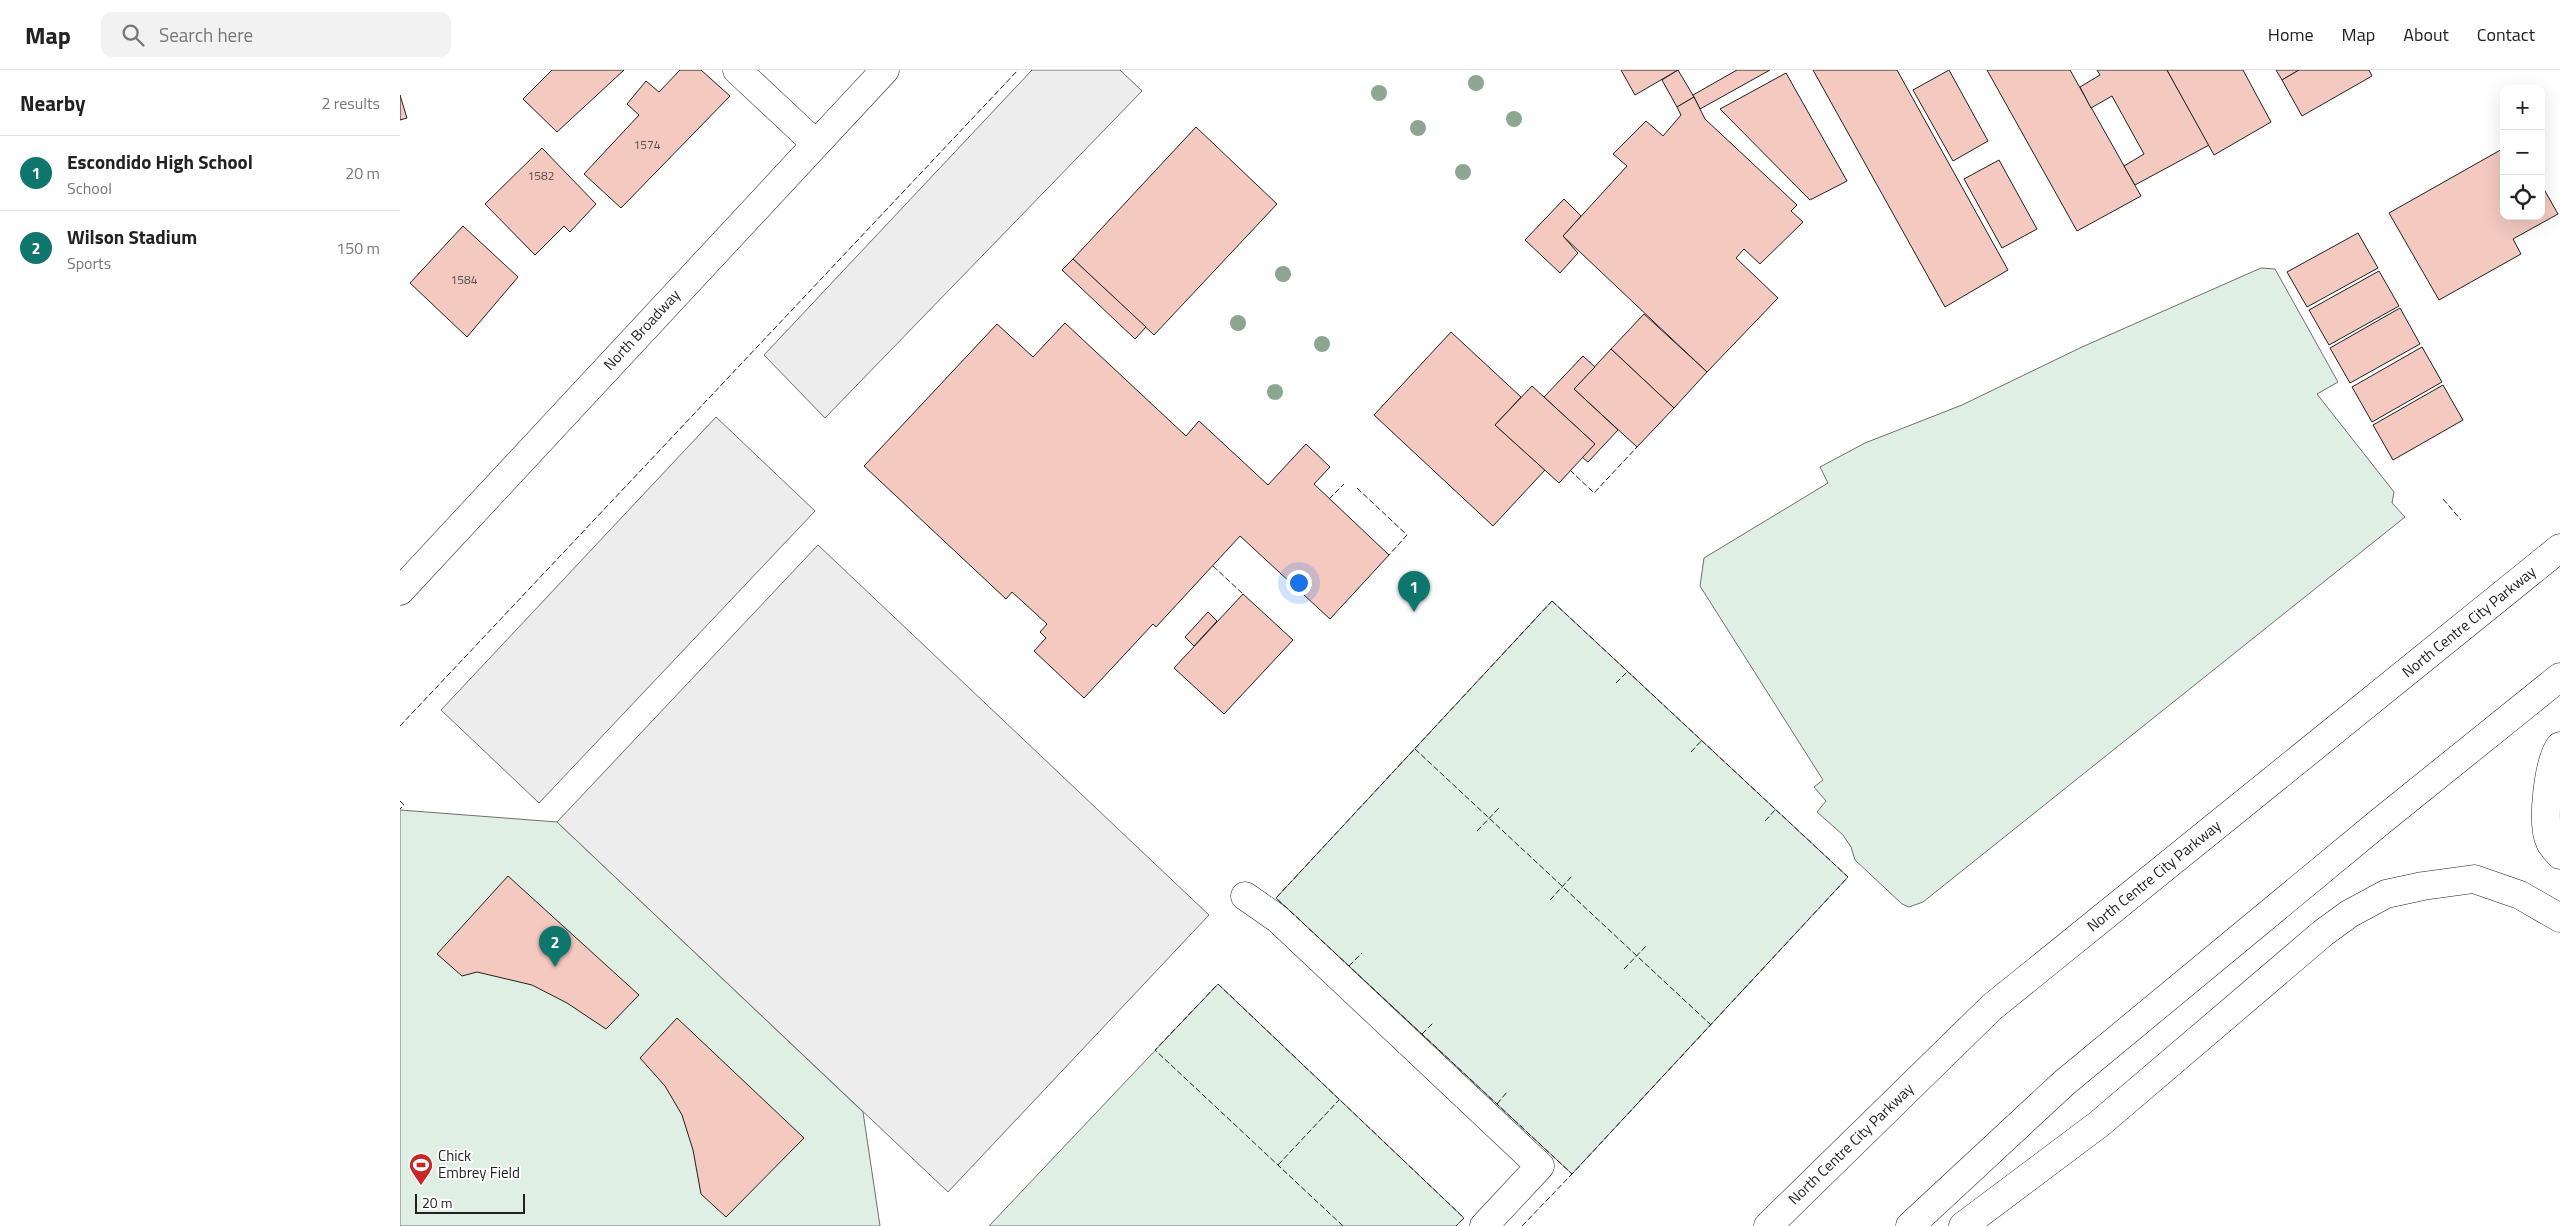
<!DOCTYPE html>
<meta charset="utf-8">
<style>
:root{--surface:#fff;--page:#f2f2f2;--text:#222;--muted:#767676;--line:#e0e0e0;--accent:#0f766e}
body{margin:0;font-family:"Titillium Web",sans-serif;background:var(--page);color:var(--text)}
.controls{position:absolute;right:15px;top:15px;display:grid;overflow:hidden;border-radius:10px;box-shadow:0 5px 20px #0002}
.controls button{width:45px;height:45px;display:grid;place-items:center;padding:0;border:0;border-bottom:1px solid var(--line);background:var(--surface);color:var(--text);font:25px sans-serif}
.scale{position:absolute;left:15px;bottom:12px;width:110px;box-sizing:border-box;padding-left:5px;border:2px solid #222;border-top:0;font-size:14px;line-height:18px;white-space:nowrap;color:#222;-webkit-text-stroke:4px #fff;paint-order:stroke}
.you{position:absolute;left:898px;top:512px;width:18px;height:18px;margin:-12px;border:4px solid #fff;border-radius:50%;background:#1a73e8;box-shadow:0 0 0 8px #1a73e833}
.badge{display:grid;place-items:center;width:32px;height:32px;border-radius:50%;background:var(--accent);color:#fff;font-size:16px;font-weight:700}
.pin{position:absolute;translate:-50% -41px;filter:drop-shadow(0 1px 2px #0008)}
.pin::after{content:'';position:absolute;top:26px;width:18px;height:15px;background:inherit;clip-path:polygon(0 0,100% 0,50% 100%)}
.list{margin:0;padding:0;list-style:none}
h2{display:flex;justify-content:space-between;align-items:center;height:65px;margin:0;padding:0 20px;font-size:21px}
h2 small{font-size:16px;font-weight:400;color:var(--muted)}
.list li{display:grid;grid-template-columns:32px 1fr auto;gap:15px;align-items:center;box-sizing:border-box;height:75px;padding:0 20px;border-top:1px solid var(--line)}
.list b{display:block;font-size:19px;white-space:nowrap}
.list p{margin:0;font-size:16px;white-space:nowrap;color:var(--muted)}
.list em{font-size:16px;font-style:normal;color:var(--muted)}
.icon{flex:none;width:28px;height:28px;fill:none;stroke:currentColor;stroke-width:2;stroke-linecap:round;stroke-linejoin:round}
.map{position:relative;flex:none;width:2160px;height:1156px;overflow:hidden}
header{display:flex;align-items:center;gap:30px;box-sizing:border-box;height:70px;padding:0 25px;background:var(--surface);border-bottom:1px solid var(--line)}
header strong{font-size:24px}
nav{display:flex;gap:28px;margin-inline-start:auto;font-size:18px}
.search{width:350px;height:45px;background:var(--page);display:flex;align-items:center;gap:12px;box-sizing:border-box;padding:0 18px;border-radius:10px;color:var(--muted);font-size:19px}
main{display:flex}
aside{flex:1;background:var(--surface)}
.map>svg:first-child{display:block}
.green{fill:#e0efe3;stroke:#6f6f6f}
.parking{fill:#ededed;stroke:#6f6f6f}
.building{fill:#f3c9c0;stroke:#222}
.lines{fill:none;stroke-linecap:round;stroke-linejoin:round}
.minor-casing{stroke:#222;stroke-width:29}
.major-casing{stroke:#222;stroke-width:29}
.highway-casing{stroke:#222;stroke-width:29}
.minor{stroke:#fff;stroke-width:28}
.major{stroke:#fff;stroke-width:28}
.highway{stroke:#fff;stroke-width:28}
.fence{stroke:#222;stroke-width:1;stroke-dasharray:6 2.5;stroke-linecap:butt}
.tree{fill:#8da692}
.labels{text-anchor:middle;stroke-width:4;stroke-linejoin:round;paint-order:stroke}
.number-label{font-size:12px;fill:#564c4a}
.street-label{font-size:15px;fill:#222;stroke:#fff}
.poi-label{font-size:15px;fill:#222;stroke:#fff;text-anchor:start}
</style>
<header>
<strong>Map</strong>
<div class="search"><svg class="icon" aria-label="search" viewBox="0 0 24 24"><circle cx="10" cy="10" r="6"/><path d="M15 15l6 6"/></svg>Search here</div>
<nav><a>Home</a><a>Map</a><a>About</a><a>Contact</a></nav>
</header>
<main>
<aside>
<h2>Nearby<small>2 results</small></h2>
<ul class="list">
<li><span class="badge">1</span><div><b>Escondido High School</b><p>School</p></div><em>20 m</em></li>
<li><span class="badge">2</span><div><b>Wilson Stadium</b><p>Sports</p></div><em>150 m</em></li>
</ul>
</aside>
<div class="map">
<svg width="2160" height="1156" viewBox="0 0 2160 1156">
<rect width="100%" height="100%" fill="#fff"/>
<g class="green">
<polygon points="1861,198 1875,199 1938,312 1917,324 1994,422 1992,433 2005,447 1523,832 1509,837 1502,834 1455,790 1451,777 1443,765 1417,742 1426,731 1414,717 1423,710 1300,516 1304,488 1428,413 1420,397 1465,373 1562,335 1682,277"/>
<polygon points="1152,531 1448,807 1172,1104 876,828"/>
<polygon points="0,740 157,752 463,1042 480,1156 0,1156"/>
<polygon points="818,914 1064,1148 1056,1156 589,1156"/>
</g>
<g class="parking">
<polygon points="632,0 720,0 742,21 425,348 364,285"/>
<polygon points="316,347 415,441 139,733 41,640"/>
<polygon points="418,475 809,845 548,1122 157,752"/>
</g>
<g class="building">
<polygon points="152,0 224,0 157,62 123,29"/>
<polygon points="280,0 301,0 330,26 221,138 184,104 239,45 227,34 246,11 259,22"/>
<polygon points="1221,0 1278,0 1235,25"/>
<polygon points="1278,0 1294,27 1277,37 1262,10"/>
<polygon points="1337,0 1370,0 1300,39 1293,25"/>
<polygon points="1413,0 1497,0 1608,200 1545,237"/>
<polygon points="1549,0 1588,71 1553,91 1513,20"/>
<polygon points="1587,0 1670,0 1741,126 1677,161"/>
<polygon points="1697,0 1767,0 1809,75 1735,115 1724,96 1744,84 1712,26 1691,38 1680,17 1700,5"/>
<polygon points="1767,0 1843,0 1871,52 1814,85"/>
<polygon points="1876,0 1899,0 1882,10"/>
<polygon points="1899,0 1969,0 1972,6 1902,46 1882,10"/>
<polygon points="1386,3 1447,111 1410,130 1320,39"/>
<polygon points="0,25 7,48 0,50"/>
<polygon points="1294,27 1305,49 1397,135 1391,141 1403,152 1360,194 1344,179 1336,188 1378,228 1307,302 1163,166 1227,96 1213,84 1246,51 1263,66 1281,45 1277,37"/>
<polygon points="796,57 877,134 754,265 673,189"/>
<polygon points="142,78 196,134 170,162 164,156 135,185 85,134"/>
<polygon points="2104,78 2104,146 2141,146 2141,114 2158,144 2113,169 2121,184 2039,230 1989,143"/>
<polygon points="1599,90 1637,159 1602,178 1564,109"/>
<polygon points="1164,129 1181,146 1163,166 1178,183 1160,203 1125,170"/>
<polygon points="63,156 118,207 67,267 10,213"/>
<polygon points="1958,163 1978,198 1907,237 1887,202"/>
<polygon points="673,189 746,257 735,269 662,200"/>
<polygon points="1979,201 1999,236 1929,275 1909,240"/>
<polygon points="2000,238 2020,274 1950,313 1930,278"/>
<polygon points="1244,244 1307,302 1274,338 1211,279"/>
<polygon points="665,253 786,366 799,351 868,415 906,374 930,397 914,414 989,485 930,549 840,466 756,557 753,554 684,628 634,581 646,568 640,562 647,554 612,522 606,529 464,396 597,254 633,287"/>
<polygon points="1051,262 1121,327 1095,355 1145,400 1093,456 974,345"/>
<polygon points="2022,277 2042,312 1972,352 1952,317"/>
<polygon points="1211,279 1274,338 1237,377 1174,319"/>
<polygon points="1183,286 1195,297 1174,319 1218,360 1188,392 1182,387 1195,374 1144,327"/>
<polygon points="2043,315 2063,350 1993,390 1973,355"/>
<polygon points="1132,316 1195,374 1159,413 1095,355"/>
<polygon points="843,524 893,570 824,644 774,598"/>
<polygon points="808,542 817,551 794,576 785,567"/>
<polygon points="108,806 239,925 206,959 167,933 132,915 77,902 62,906 37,884"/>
<polygon points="277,948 404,1068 326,1147 301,1124 293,1080 282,1045 265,1016 240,988"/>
</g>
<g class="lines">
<g class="minor-casing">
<g id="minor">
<polyline points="337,0 415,73"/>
<polyline points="845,826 878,849 1140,1096 1084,1156"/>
</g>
</g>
<g class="major-casing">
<polyline id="major" points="0,521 485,0"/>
</g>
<g class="highway-casing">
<g id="highway">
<path d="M2160 676C2148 692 2141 755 2150 772 2152 777 2157 781 2160 785"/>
<polyline points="1368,1156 1592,937 2160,478"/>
<polyline points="1510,1156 1664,1013 1981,751 2160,607"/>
<polyline points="1563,1156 1699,1054 1923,863 1949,844 1986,824 2023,816 2074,809 2120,825 2160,848"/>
</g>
</g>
<use href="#minor" class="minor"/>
<use href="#major" class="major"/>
<use href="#highway" class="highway"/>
<g class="fence">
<polyline points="1170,400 1194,423 1237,377"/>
<polyline points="957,418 1007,465 989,485"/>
<polyline points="929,429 944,414"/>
<polyline points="2043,429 2061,450"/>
<polyline points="813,496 843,524"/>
<polygon points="1152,531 1448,807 1172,1104 876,828"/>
<polyline points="1216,613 1228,601"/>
<polyline points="0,656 618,0"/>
<polyline points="1015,679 1311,955"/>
<polyline points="1291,682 1302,670"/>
<polyline points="0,731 4,735 0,739"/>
<polyline points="1365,751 1376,739"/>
<polyline points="1077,761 1100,737"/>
<polyline points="1150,830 1173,805"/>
<polyline points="949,896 962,883"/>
<polyline points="1224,899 1247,875"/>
<polyline points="1022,964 1034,952"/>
<polyline points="1097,1034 1107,1022"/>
<polyline points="878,1095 939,1030"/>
<polyline points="943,1156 755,980 818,914 1064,1148 1056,1156"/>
<polyline points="1122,1156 1172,1104"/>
</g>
</g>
<g class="tree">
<circle cx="1076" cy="13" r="8"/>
<circle cx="979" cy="23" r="8"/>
<circle cx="1114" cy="49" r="8"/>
<circle cx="1018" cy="58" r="8"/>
<circle cx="1063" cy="102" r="8"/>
<circle cx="883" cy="204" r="8"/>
<circle cx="838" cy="253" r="8"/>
<circle cx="922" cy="274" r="8"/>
<circle cx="875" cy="322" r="8"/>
</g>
<defs>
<g id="stadium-pin" transform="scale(1.25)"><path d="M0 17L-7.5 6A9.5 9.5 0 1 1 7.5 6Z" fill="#c62828" stroke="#fff"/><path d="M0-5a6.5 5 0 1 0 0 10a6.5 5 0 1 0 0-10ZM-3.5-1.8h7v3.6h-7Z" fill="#fff"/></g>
</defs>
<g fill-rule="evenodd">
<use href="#stadium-pin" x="21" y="1095"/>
</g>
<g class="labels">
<g class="number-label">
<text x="247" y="79">1574</text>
<text x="141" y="110">1582</text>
<text x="64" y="214">1584</text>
</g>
<g class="street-label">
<text transform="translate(242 260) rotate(-47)" y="5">North Broadway</text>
<text transform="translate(2069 552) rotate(-39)" y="5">North Centre City Parkway</text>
<text transform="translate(1754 806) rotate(-39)" y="5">North Centre City Parkway</text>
<text transform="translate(1451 1074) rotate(-44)" y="5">North Centre City Parkway</text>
</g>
<g class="poi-label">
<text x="38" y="1091">Chick<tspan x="38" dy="17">Embrey Field</tspan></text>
</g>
</g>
</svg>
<div class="controls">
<button>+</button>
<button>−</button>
<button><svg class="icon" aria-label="locate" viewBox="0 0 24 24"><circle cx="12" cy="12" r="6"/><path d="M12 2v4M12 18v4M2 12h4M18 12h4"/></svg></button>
</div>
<div class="scale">20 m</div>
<div class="you"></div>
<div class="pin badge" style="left:1014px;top:542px">1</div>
<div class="pin badge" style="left:155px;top:897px">2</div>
</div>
</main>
